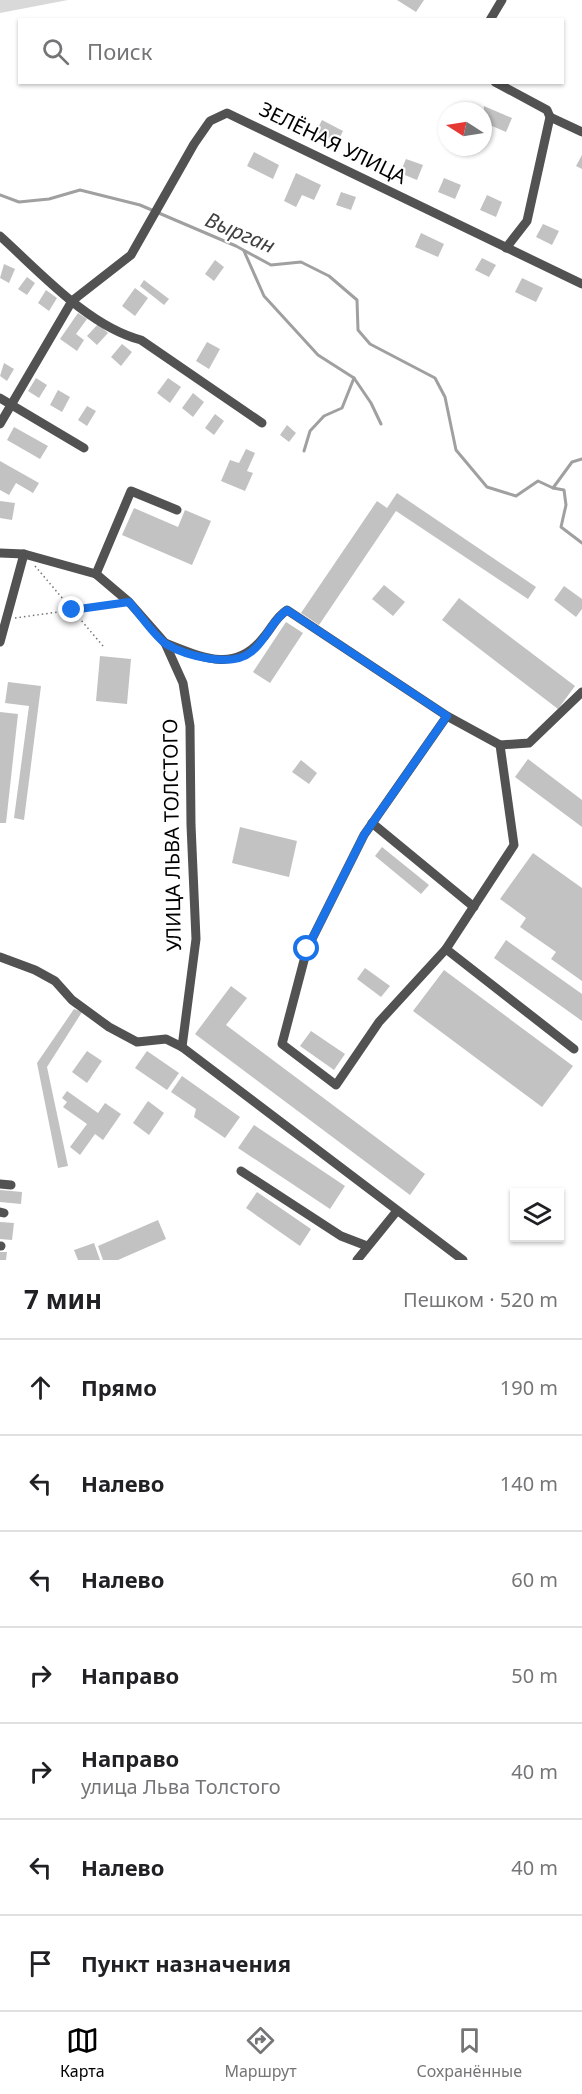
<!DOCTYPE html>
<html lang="ru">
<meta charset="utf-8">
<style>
:root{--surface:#fff;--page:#f6f6f6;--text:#202124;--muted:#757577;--line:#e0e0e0;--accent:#000}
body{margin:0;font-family:"Noto Sans",sans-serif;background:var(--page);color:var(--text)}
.controls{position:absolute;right:18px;bottom:18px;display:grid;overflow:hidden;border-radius:0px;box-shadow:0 2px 4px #0004}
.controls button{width:54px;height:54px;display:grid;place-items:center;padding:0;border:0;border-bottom:2px solid var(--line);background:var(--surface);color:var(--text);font:30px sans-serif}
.compass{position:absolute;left:438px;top:102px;width:54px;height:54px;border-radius:50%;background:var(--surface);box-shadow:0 2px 4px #0004;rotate:282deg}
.stop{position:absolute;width:18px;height:18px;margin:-14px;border:4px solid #1a73e8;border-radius:50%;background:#fff}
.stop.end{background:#1a73e8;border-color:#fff;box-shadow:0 2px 6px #0008}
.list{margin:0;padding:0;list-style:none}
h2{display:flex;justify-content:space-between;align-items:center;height:78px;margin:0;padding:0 24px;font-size:26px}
h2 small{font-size:20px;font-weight:400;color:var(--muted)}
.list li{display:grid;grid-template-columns:39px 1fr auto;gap:18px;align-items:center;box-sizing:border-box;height:96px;padding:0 24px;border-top:2px solid var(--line)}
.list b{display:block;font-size:22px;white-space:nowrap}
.list p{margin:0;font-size:20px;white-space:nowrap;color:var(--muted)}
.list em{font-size:20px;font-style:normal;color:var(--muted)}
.icon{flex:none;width:33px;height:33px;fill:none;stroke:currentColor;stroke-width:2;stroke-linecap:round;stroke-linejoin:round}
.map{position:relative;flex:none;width:582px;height:1260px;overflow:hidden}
.search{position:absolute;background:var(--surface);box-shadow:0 2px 4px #0004;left:18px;right:18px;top:18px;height:66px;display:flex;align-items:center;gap:15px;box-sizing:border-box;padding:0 21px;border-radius:0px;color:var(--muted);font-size:22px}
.sheet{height:750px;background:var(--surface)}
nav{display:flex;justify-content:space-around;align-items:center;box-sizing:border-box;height:84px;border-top:2px solid var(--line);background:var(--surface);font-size:16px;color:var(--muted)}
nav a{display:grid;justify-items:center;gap:3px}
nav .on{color:var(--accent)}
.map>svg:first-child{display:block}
.green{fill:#d9d9d9}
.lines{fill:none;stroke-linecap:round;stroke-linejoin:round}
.stream{stroke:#a0a0a0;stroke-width:3}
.building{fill:#c2c2c2}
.path{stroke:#747474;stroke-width:1.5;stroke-dasharray:1.5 3;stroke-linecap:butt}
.minor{stroke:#525252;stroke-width:9}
.route{stroke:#1a73e8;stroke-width:8}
.labels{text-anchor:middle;stroke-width:4.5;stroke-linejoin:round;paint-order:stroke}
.street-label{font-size:20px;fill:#000;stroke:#fff}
.water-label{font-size:21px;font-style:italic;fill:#414141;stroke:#fff}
</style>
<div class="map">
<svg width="582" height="1260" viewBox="0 0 582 1260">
<rect width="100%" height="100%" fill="#fff"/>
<polygon class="green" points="0,0 68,0 0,13"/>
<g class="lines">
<g class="stream">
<polyline points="0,195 19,202 49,199 80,190 140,205 236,246 271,265 301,262 329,276 357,300 358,330 370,344 435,378 445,397 456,450 487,487 516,496 538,481 553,488 572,462 582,459"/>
<polyline points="244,251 264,296 318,355 354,378 371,403 381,424"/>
<polyline points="304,451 310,431 324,416 342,408 354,378"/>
<polyline points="553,488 564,490 566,505 561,527 582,543"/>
</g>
</g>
<g class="building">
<polygon points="397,0 424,0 416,12"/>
<polygon points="484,106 512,118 506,132 483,122"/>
<polygon points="322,120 343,131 337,143 316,132"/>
<polygon points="254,152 279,165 273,179 247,166"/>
<polygon points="582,155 582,169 576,166"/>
<polygon points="406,159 423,165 417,180 400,173"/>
<polygon points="296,173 321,185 314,200 302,195 296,207 284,201"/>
<polygon points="444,178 461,185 455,199 438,192"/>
<polygon points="341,192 356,197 351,210 336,205"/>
<polygon points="487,195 502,202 496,217 480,210"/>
<polygon points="543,224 559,231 552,245 536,237"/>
<polygon points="421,233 444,244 438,257 415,247"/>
<polygon points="482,258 496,265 489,277 475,270"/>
<polygon points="215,260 224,267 214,281 205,274"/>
<polygon points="4,264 15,269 9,283 0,278"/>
<polygon points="27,277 35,283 27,295 18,289"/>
<polygon points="522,278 543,288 536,302 515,292"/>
<polygon points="144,280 169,299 164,305 140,286"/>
<polygon points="135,288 148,298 135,316 122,306"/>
<polygon points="46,290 57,298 49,311 38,303"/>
<polygon points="78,313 87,319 76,334 84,340 77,351 60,339"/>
<polygon points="98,324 108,333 97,345 87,336"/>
<polygon points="207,342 220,349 209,369 196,361"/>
<polygon points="122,344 132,352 121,366 111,357"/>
<polygon points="4,363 14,369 7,381 0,376"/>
<polygon points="36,378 47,385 39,398 28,391"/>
<polygon points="168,378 181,387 170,403 157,393"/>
<polygon points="58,390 70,397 62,412 50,405"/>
<polygon points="193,393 204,402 193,417 182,408"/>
<polygon points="87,406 96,411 87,426 78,420"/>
<polygon points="215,414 224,421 214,435 205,428"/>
<polygon points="287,425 296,433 289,442 280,435"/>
<polygon points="14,427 48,446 40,459 7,440"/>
<polygon points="246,449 255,453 247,471 253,473 245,491 221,481 230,460 239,463"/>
<polygon points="0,461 39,483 33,493 16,483 9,495 0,490"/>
<polygon points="397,493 536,587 528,599 396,511 319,625 301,613 377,501 387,508"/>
<polygon points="0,501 15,503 12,520 0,518"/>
<polygon points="134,508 178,527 185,510 211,521 192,565 122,535"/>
<polygon points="384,585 405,602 393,616 372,599"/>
<polygon points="564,586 582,599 582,609 576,617 554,600"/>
<polygon points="459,598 575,686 558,709 442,620"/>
<polygon points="286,622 303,633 270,683 253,672"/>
<polygon points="100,656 131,659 127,704 96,701"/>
<polygon points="8,682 41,686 24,820 14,818 29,706 5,703"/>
<polygon points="0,712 18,714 6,823 0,823"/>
<polygon points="528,759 582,800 582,827 515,777"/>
<polygon points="301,760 317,773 309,784 292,772"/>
<polygon points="240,827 297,841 289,877 232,863"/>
<polygon points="382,847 429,885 421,894 375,856"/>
<polygon points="533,853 582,888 582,981 551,959 556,952 520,927 526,918 500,899"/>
<polygon points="506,940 582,994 582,1021 494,958"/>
<polygon points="365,968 390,986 381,997 357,979"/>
<polygon points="444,970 573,1066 542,1107 413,1011"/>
<polygon points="231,986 247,998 226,1025 425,1174 410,1195 195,1034"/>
<polygon points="74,1009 82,1012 47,1067 68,1166 58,1168 37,1063"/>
<polygon points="311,1031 345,1054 334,1070 300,1046"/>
<polygon points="87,1051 102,1061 87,1083 72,1072"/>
<polygon points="147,1051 179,1073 167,1090 135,1068"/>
<polygon points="182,1076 240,1117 225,1138 194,1117 196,1109 171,1092"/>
<polygon points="67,1091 98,1113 105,1103 121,1114 103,1140 95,1134 80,1155 70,1147 87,1124 63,1107 67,1102 62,1098"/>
<polygon points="148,1101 164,1113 149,1135 133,1123"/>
<polygon points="254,1125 345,1186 330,1209 238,1148"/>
<polygon points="0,1190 22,1192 21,1204 0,1202"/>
<polygon points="257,1192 311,1229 300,1246 246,1208"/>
<polygon points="158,1220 166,1239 118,1260 103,1260 98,1246"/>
<polygon points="0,1222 14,1223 12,1240 0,1239"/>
<polygon points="94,1243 100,1260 78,1260 74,1250"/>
<polygon points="0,1252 7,1252 6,1260 0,1260"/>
</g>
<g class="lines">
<g class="path">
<polyline points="35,566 103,646"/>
<polyline points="15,618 115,604"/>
</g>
<g class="minor">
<polyline points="490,20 502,0"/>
<polyline points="495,82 547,110 550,117 527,221 506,248"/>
<polyline points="550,117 582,132"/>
<path d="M0 236C40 272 88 326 141 340L262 423"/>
<polyline points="0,398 84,448"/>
<polyline points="0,424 72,301 131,255 194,144 210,121 227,113 582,284"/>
<polyline points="0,553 24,554 96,574 129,602 165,643 183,683 190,726 191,825 196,939 182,1047"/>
<polyline points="96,574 131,491 177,510"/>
<polyline points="0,642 24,554"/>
<path d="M165 643C201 657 235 674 263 638 272 628 275 618 287 610L447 716 500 745 514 845 446 949 379 1022 336 1085 282 1044 307 949 364 835 447 716"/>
<polyline points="500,745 529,743 582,692"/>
<polyline points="372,823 474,907"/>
<polyline points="446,949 574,1049"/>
<polyline points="0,957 35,970 55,981 72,1000 109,1027 137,1042 166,1039 182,1047 463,1260"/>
<polyline points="241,1171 341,1236 367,1246"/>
<polyline points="0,1184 11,1185"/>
<polyline points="0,1212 4,1213"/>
<polyline points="0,1246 1,1246"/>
<polyline points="357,1260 396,1212"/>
</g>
</g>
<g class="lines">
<path class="route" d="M72 610 129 602C140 614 153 635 166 644 186 656 232 668 251 652 266 641 271 621 287 610L447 716 364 835 307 949"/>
</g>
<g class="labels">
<g class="street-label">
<text transform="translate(333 143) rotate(26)" y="7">ЗЕЛЁНАЯ УЛИЦА</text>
<text transform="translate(172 835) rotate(-91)" y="7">УЛИЦА ЛЬВА ТОЛСТОГО</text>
</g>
<g class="water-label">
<text transform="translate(240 233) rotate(23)" y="7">Вырган</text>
</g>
</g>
</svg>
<div class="controls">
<button><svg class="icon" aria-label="layers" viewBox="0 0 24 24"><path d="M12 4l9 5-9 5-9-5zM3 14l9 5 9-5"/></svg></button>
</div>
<svg class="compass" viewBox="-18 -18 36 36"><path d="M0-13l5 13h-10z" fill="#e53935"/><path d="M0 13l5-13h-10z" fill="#757577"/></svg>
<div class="stop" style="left:307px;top:949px"></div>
<div class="stop end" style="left:72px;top:610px"></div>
<div class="search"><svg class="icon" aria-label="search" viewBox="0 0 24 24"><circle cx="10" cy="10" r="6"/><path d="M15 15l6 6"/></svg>Поиск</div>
</div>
<section class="sheet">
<h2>7 мин<small>Пешком · 520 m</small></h2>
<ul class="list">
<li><svg class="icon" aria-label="ahead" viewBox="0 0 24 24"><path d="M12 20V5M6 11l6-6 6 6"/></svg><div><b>Прямо</b></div><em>190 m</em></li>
<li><svg class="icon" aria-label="left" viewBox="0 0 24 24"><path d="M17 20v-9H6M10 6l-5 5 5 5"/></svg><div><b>Налево</b></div><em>140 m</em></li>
<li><svg class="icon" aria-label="left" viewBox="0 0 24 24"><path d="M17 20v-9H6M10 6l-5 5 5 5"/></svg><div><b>Налево</b></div><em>60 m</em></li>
<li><svg class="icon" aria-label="right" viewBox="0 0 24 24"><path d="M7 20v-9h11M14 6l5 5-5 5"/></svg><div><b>Направо</b></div><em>50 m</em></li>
<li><svg class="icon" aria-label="right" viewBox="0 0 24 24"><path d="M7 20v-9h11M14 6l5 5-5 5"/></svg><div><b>Направо</b><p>улица Льва Толстого</p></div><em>40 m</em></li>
<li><svg class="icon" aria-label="left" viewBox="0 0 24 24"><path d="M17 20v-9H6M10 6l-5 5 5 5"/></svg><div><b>Налево</b></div><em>40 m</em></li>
<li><svg class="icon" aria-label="arrive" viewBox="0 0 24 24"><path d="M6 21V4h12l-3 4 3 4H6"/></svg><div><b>Пункт назначения</b></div></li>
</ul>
</section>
<nav>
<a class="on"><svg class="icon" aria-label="map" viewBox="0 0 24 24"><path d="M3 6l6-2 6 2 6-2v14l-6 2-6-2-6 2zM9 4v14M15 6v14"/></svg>Карта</a>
<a><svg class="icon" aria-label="directions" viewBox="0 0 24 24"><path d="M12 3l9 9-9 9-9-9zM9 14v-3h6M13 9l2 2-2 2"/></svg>Маршрут</a>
<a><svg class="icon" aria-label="saved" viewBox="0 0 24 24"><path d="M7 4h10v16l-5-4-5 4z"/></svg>Сохранённые</a>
</nav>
